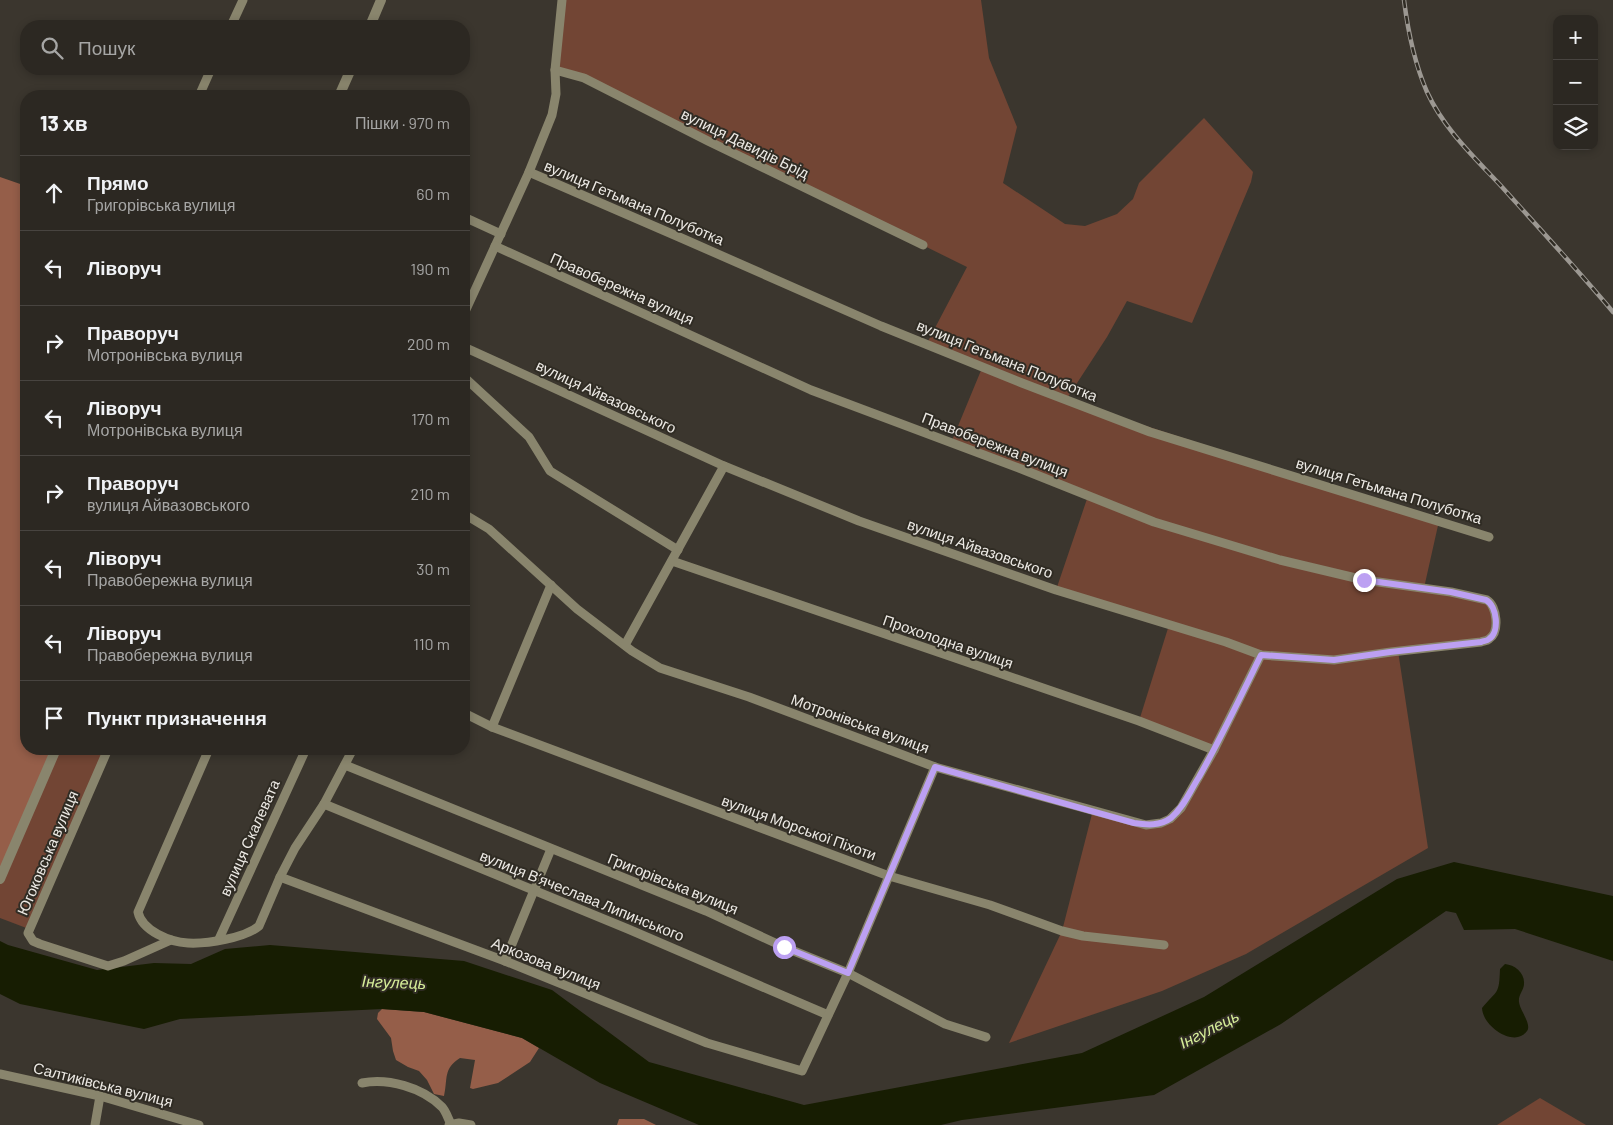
<!DOCTYPE html>
<html lang="uk">
<meta charset="utf-8">
<style>
:root{--surface:#2c2822;--page:#34302a;--text:#f1f3f6;--muted:#a6a6a5;--line:#484440}
body{margin:0;font-family:Barlow,sans-serif;background:var(--page);color:var(--text)}
.controls{position:absolute;right:15px;top:15px;display:grid;overflow:hidden;border-radius:10px;box-shadow:0 2px 8px #0003}
.controls button{width:45px;height:45px;display:grid;place-items:center;padding:0;border:0;border-bottom:1px solid var(--line);background:var(--surface);color:var(--text);font:25px sans-serif}
.stop{position:absolute;width:15px;height:15px;margin:-11px;border:4px solid #bca0f2;border-radius:50%;background:#fff}
.stop.end{background:#bca0f2;border-color:#fff;box-shadow:0 1px 5px #0008}
.list{margin:0;padding:0;list-style:none}
h2{display:flex;justify-content:space-between;align-items:center;height:65px;margin:0;padding:0 20px;font-size:21px}
h2 small{font-size:16px;font-weight:400;color:var(--muted)}
.list li{display:grid;grid-template-columns:32px 1fr auto;gap:15px;align-items:center;box-sizing:border-box;height:75px;padding:0 20px;border-top:1px solid var(--line)}
.list b{display:block;font-size:19px;white-space:nowrap}
.list p{margin:0;font-size:16px;white-space:nowrap;color:var(--muted)}
.list em{font-size:16px;font-style:normal;color:var(--muted)}
.icon{flex:none;width:28px;height:28px;fill:none;stroke:currentColor;stroke-width:2;stroke-linecap:round;stroke-linejoin:round}
.map{position:relative;flex:none;width:1613px;height:1125px;overflow:hidden}
.search{position:absolute;background:var(--surface);box-shadow:0 2px 8px #0003;left:20px;top:20px;width:450px;height:55px;display:flex;align-items:center;gap:12px;box-sizing:border-box;padding:0 18px;border-radius:20px;color:var(--muted);font-size:19px}
.panel{position:absolute;background:var(--surface);box-shadow:0 2px 8px #0003;left:20px;top:90px;width:450px;height:665px;border-radius:20px}
.map>svg:first-child{display:block}
.green{fill:#724534}
.forest{fill:#955e49}
.water{fill:#171d02}
.lines{fill:none;stroke-linecap:round;stroke-linejoin:round}
.minor{stroke:#89856d;stroke-width:9}
.tertiary{stroke:#89856d;stroke-width:10}
.rail-casing{stroke:#9c9892;stroke-width:4.5}
.rail{stroke:#302c24;stroke-width:2.5;stroke-dasharray:8;stroke-linecap:butt}
.route{stroke:#bca0f2;stroke-width:6}
.labels{text-anchor:middle;stroke-width:4;stroke-linejoin:round;paint-order:stroke}
.street-label{font-size:15px;fill:#edeae5;stroke:#302c24}
.water-label{font-size:16px;font-style:italic;fill:#d6ed99;stroke:#302c24}
</style>
<div class="map">
<svg width="1613" height="1125" viewBox="0 0 1613 1125">
<rect width="100%" height="100%" fill="#3b362e"/>
<g class="green">
<polygon points="562,0 981,0 989,58 1017,127 1003,183 1065,224 1085,226 1117,214 1133,199 1139,183 1204,118 1253,172 1251,182 1192,323 1127,301 1107,337 1066,400 1439,521 1424,588 1473,596 1494,610 1489,639 1398,651 1428,848 1246,954 1162,991 1009,1043 1062,931 1093,810 1146,825 1170,819 1214,750 1139,721 1169,625 1056,590 1088,496 951,443 982,368 926,345 967,267 584,78 555,70"/>
<polygon points="56,749 107,749 29,929 0,918 0,879"/>
<polygon points="1540,1098 1586,1125 1497,1125"/>
</g>
<g class="forest">
<polygon points="0,177 26,186 26,749 56,749 0,879"/>
<path d="M382 1009 424 1012 522 1038 539 1048 530 1062 498 1083 473 1089 470 1088 475 1060 460 1058C443 1069 448 1078 444 1096L434 1094 427 1080 419 1071 408 1067 396 1060 393 1051 391 1038 377 1019 378 1013Z"/>
<polygon points="619,1119 644,1119 656,1125 617,1125"/>
</g>
<g class="water">
<polygon points="1454,862 1613,896 1613,961 1515,929 1464,930 1456,913 1446,911 1281,1024 1154,1095 962,1120 941,1125 699,1125 600,1083 522,1038 424,1012 382,1009 180,1019 144,1029 20,1004 0,994 0,941 8,945 97,970 154,963 191,964 225,949 270,945 464,961 552,990 649,1062 804,1105 1082,1053 1204,997 1397,879"/>
<path d="M1505 964C1515 965 1525 973 1524 984 1524 990 1518 995 1519 1002 1520 1011 1532 1024 1527 1031 1516 1048 1483 1028 1482 1008 1498 989 1499 995 1500 969Z"/>
</g>
<g class="lines">
<g class="minor">
<polyline points="231,26 243,0"/>
<polyline points="555,70 584,78 708,141 923,245"/>
<polyline points="199,96 211,69"/>
<polyline points="529,172 679,237 881,326 1022,383 1150,432 1489,537"/>
<polyline points="464,217 501,234"/>
<polyline points="464,314 529,172 552,115 556,94 555,70 562,0"/>
<path d="M464 347 724 466 859 521 1056 590 1226 642 1261 655 1334 660 1391 652 1481 642C1483 641 1487 641 1489 639 1500 632 1497 606 1487 600L1451 592 1364 580 1280 560 1154 522 1024 470 811 390 495 246"/>
<polyline points="464,377 529,437 550,471 678,550"/>
<polyline points="464,514 489,529 577,609 632,651 660,668 749,697 935,767 1146,825 1161,823 1170,819 1181,808 1214,750 1261,655"/>
<polyline points="672,561 1139,721 1214,750"/>
<polyline points="625,645 724,466"/>
<polyline points="464,713 492,727 889,876 990,905 1062,931 1083,936 1164,945"/>
<polyline points="492,727 551,585"/>
<polyline points="108,749 28,933 33,941 40,944 108,966 124,961 171,940"/>
<path d="M209 749 138 912C142 931 170 942 188 943 207 944 245 938 259 926L280 877 295 848 324 804 353 749"/>
<polyline points="345,765 706,911 784,947 848,973 945,1024 986,1037"/>
<polyline points="324,804 628,929 828,1015"/>
<polyline points="280,877 505,961 707,1043 802,1071 848,973 935,767"/>
<polyline points="219,939 306,749"/>
<polyline points="505,961 551,849"/>
<polyline points="0,1074 100,1096 199,1125"/>
<path d="M362 1083C388 1078 422 1087 442 1107 446 1111 448 1119 451 1124"/>
<polyline points="95,1125 100,1096"/>
<polyline points="449,1125 459,1123 471,1125"/>
</g>
<g class="tertiary">
<polyline points="370,26 381,0"/>
<polyline points="339,96 351,69"/>
<polyline points="0,879 56,749"/>
</g>
<g class="rail-casing">
<path id="rail" d="M1404 0C1408 32 1414 62 1427 92 1444 129 1474 157 1502 187 1539 228 1577 269 1613 312"/>
</g>
<use href="#rail" class="rail"/>
</g>
<g class="lines">
<path class="route" d="M784 947 848 973 935 767 1134 823C1147 825 1160 826 1171 818 1184 807 1190 791 1199 777 1221 738 1241 696 1261 655L1334 660 1390 652 1481 642C1483 641 1487 641 1489 639 1500 632 1497 606 1486 600L1451 592 1364 580"/>
</g>
<g class="labels">
<g class="street-label">
<text transform="translate(745 144) rotate(26)" y="5">вулиця Давидів Брід</text>
<text transform="translate(634 203) rotate(23)" y="5">вулиця Гетьмана Полуботка</text>
<text transform="translate(622 289) rotate(24)" y="5">Правобережна вулиця</text>
<text transform="translate(1007 361) rotate(22)" y="5">вулиця Гетьмана Полуботка</text>
<text transform="translate(606 397) rotate(25)" y="5">вулиця Айвазовського</text>
<text transform="translate(995 445) rotate(21)" y="5">Правобережна вулиця</text>
<text transform="translate(1389 491) rotate(17)" y="5">вулиця Гетьмана Полуботка</text>
<text transform="translate(980 549) rotate(19)" y="5">вулиця Айвазовського</text>
<text transform="translate(948 642) rotate(19)" y="5">Прохолодна вулиця</text>
<text transform="translate(860 724) rotate(20)" y="5">Мотронівська вулиця</text>
<text transform="translate(799 828) rotate(20)" y="5">вулиця Морської Піхоти</text>
<text transform="translate(250 838) rotate(-66)" y="5">вулиця Скалевата</text>
<text transform="translate(48 853) rotate(-67)" y="5">Югоковська вулиця</text>
<text transform="translate(673 884) rotate(22)" y="5">Григорівська вулиця</text>
<text transform="translate(582 896) rotate(22)" y="5">вулиця В’ячеслава Липинського</text>
<text transform="translate(546 964) rotate(22)" y="5">Аркозова вулиця</text>
<text transform="translate(103 1085) rotate(14)" y="5">Салтиківська вулиця</text>
</g>
<g class="water-label">
<text transform="translate(394 982) rotate(2)" y="6">Інгулець</text>
<text transform="translate(1209 1029) rotate(-27)" y="6">Інгулець</text>
</g>
</g>
</svg>
<div class="controls">
<button>+</button>
<button>−</button>
<button><svg class="icon" aria-label="layers" viewBox="0 0 24 24"><path d="M12 4l9 5-9 5-9-5zM3 14l9 5 9-5"/></svg></button>
</div>
<div class="stop" style="left:784px;top:947px"></div>
<div class="stop end" style="left:1364px;top:580px"></div>
<div class="search"><svg class="icon" aria-label="search" viewBox="0 0 24 24"><circle cx="10" cy="10" r="6"/><path d="M15 15l6 6"/></svg>Пошук</div>
<section class="panel">
<h2>13 хв<small>Пішки · 970 m</small></h2>
<ul class="list">
<li><svg class="icon" aria-label="ahead" viewBox="0 0 24 24"><path d="M12 20V5M6 11l6-6 6 6"/></svg><div><b>Прямо</b><p>Григорівська вулиця</p></div><em>60 m</em></li>
<li><svg class="icon" aria-label="left" viewBox="0 0 24 24"><path d="M17 20v-9H6M10 6l-5 5 5 5"/></svg><div><b>Ліворуч</b></div><em>190 m</em></li>
<li><svg class="icon" aria-label="right" viewBox="0 0 24 24"><path d="M7 20v-9h11M14 6l5 5-5 5"/></svg><div><b>Праворуч</b><p>Мотронівська вулиця</p></div><em>200 m</em></li>
<li><svg class="icon" aria-label="left" viewBox="0 0 24 24"><path d="M17 20v-9H6M10 6l-5 5 5 5"/></svg><div><b>Ліворуч</b><p>Мотронівська вулиця</p></div><em>170 m</em></li>
<li><svg class="icon" aria-label="right" viewBox="0 0 24 24"><path d="M7 20v-9h11M14 6l5 5-5 5"/></svg><div><b>Праворуч</b><p>вулиця Айвазовського</p></div><em>210 m</em></li>
<li><svg class="icon" aria-label="left" viewBox="0 0 24 24"><path d="M17 20v-9H6M10 6l-5 5 5 5"/></svg><div><b>Ліворуч</b><p>Правобережна вулиця</p></div><em>30 m</em></li>
<li><svg class="icon" aria-label="left" viewBox="0 0 24 24"><path d="M17 20v-9H6M10 6l-5 5 5 5"/></svg><div><b>Ліворуч</b><p>Правобережна вулиця</p></div><em>110 m</em></li>
<li><svg class="icon" aria-label="arrive" viewBox="0 0 24 24"><path d="M6 21V4h12l-3 4 3 4H6"/></svg><div><b>Пункт призначення</b></div></li>
</ul>
</section>
</div>
